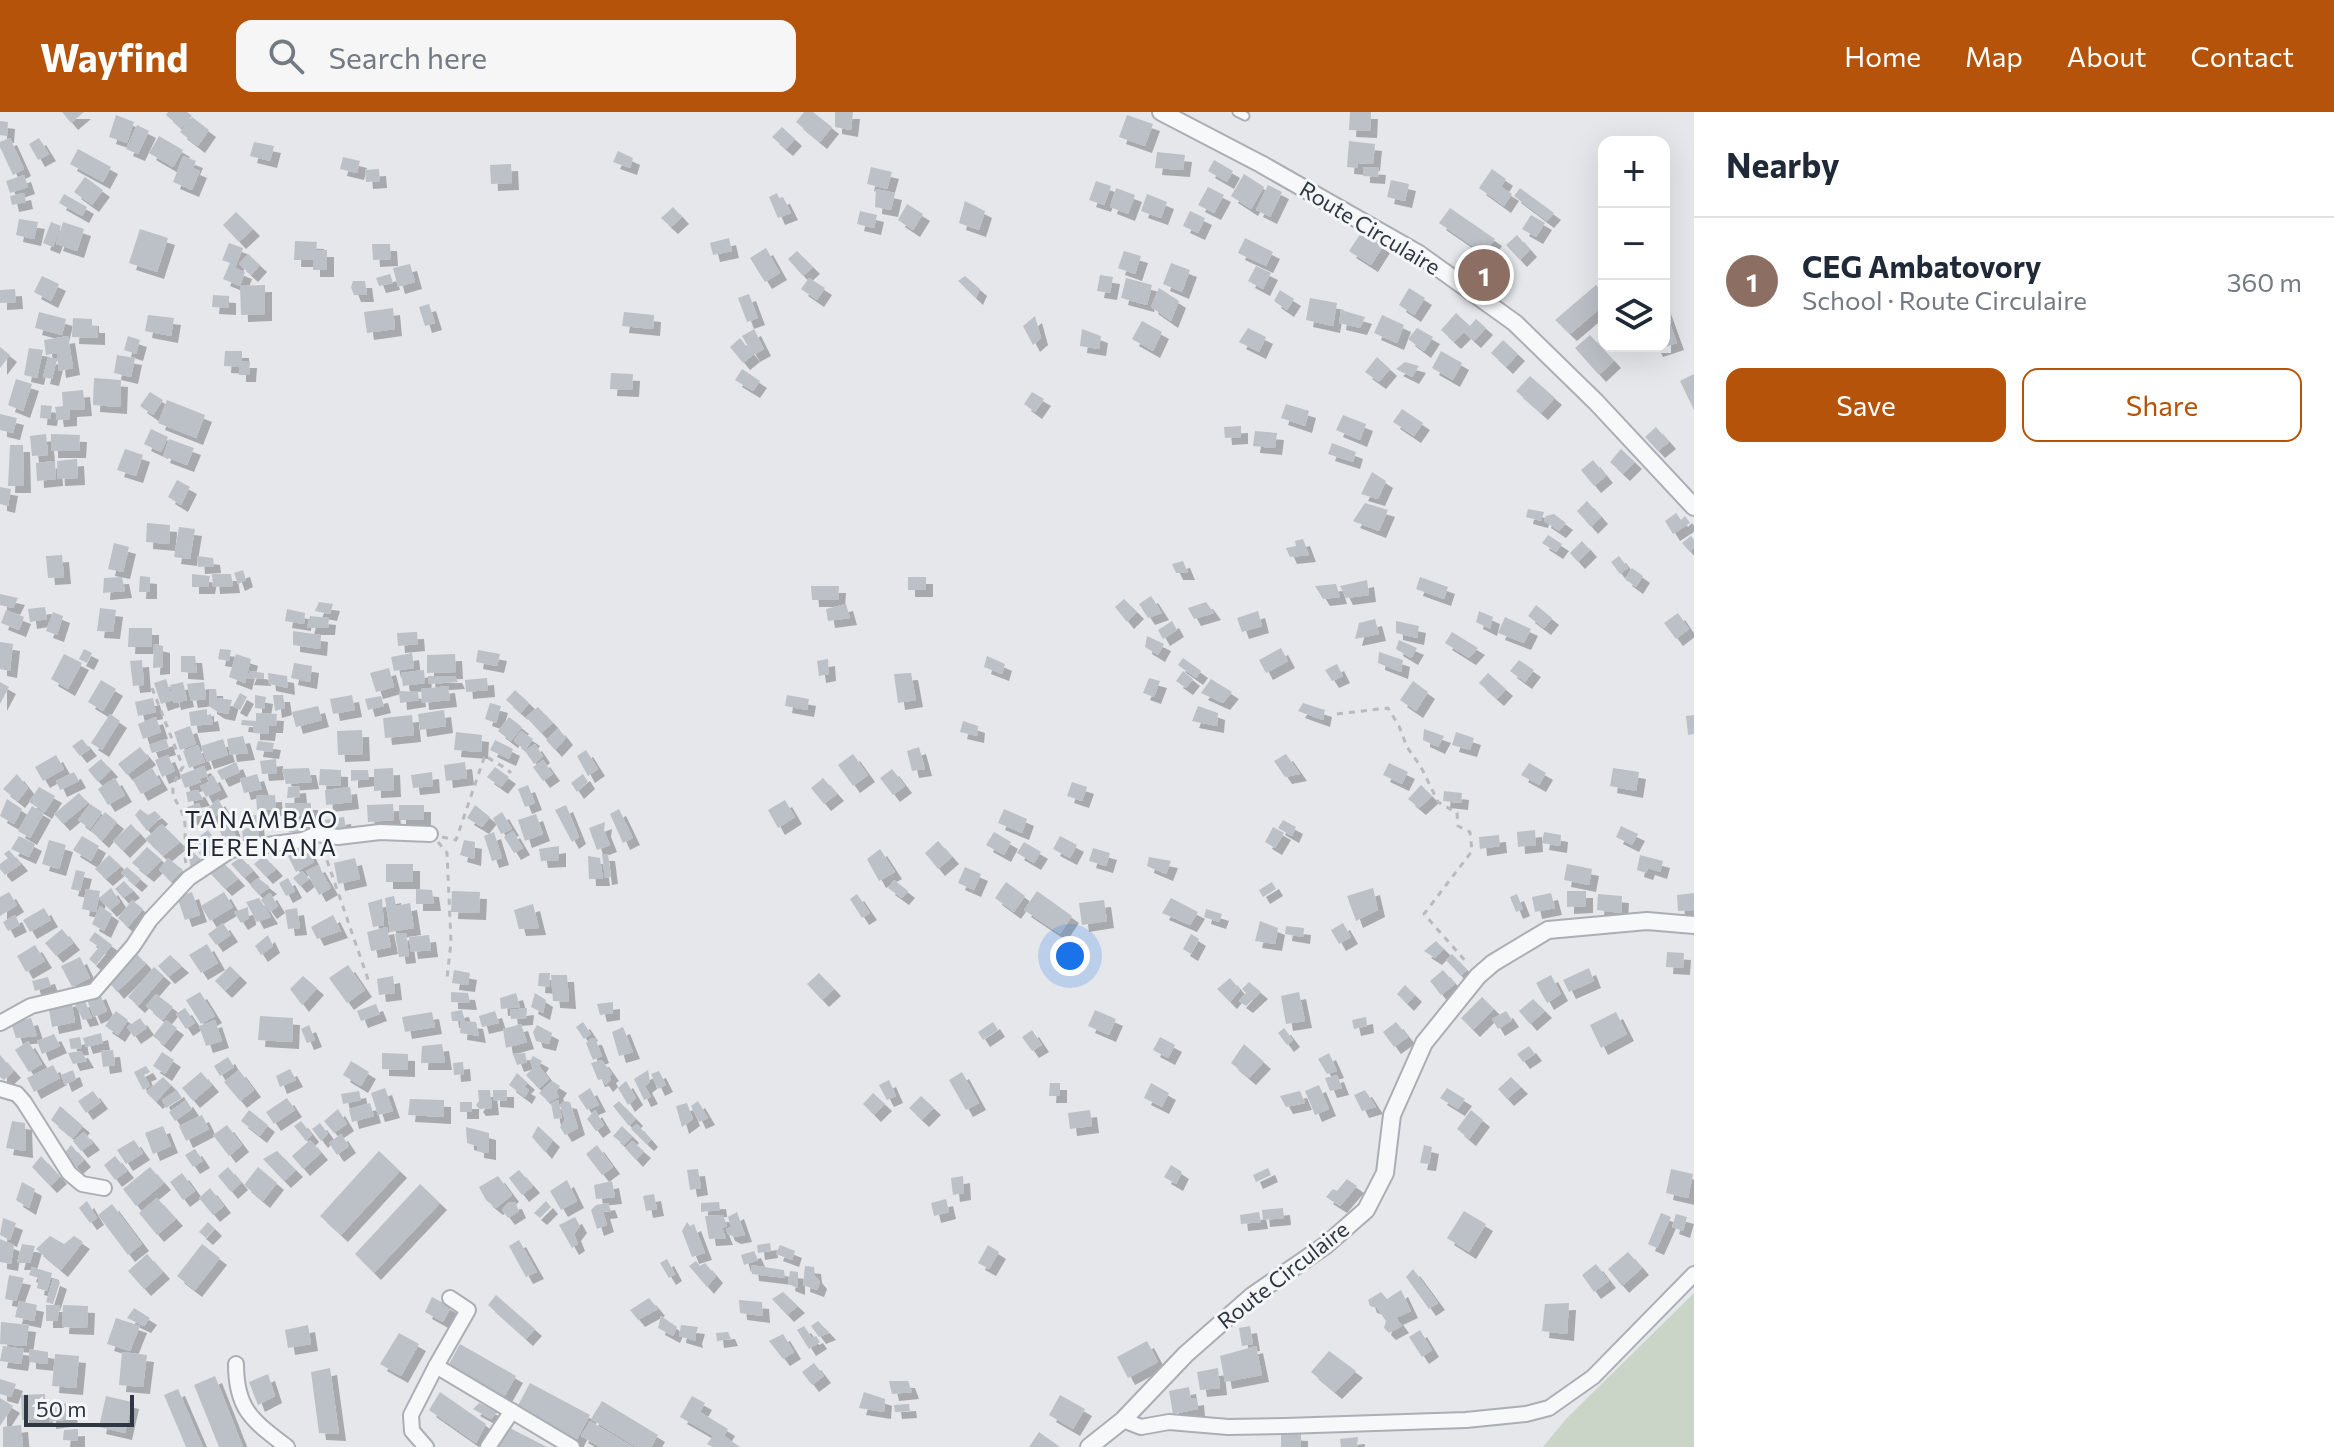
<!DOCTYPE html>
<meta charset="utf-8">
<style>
:root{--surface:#fff;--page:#f6f6f7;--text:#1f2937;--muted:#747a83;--line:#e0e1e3;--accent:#b45309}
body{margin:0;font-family:Commissioner,sans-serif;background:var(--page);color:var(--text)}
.controls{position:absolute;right:24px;top:24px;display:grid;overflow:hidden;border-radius:16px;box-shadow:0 8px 32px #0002}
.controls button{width:72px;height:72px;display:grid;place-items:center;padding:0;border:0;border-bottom:2px solid var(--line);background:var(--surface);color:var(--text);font:40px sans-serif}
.scale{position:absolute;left:24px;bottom:20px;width:110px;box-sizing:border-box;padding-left:8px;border:4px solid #2e3642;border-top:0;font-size:22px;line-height:28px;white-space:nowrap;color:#2e3642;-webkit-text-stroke:6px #f4f6f8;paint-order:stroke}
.you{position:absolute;left:1070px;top:844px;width:28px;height:28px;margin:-20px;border:6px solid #fff;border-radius:50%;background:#1a73e8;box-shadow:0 0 0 12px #1a73e833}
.badge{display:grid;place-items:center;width:52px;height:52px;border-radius:50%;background:var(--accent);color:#fff;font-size:26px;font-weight:700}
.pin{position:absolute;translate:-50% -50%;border:4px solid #fff;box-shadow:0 2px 8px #0006}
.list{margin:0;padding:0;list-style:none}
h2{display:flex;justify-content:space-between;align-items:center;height:104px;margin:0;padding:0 32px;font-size:34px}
h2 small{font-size:26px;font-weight:400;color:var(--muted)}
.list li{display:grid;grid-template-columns:52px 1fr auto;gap:24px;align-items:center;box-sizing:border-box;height:128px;padding:0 32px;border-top:2px solid var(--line)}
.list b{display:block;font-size:30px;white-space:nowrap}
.list p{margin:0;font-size:26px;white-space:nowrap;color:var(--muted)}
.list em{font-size:26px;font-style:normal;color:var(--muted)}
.actions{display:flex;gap:16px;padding:24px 32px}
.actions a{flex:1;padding:18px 0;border:2px solid var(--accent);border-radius:16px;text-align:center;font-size:28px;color:var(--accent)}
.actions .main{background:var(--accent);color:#fff}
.icon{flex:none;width:44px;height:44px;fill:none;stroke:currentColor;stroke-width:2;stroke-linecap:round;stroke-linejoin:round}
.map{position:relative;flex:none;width:1694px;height:1335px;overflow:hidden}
header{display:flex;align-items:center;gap:48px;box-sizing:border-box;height:112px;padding:0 40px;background:var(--accent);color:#fff}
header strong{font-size:38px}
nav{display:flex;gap:44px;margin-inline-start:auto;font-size:28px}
.search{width:560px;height:72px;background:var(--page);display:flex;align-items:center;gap:20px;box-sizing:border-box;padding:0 28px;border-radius:16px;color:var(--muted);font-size:30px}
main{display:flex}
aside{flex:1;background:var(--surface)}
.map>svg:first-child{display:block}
.green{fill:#cad4c7}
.building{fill:#bcc1c7;filter:url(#shadow)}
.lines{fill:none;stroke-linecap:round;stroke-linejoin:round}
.service-casing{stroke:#aaaeb5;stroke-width:11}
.minor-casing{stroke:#aaaeb5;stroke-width:18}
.tertiary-casing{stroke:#aaaeb5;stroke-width:20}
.path{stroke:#b7babe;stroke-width:3;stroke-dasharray:6 6;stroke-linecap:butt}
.service{stroke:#f7f8f9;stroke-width:7}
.minor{stroke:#f7f8f9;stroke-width:14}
.tertiary{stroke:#f7f8f9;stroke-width:16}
.labels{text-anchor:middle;stroke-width:6;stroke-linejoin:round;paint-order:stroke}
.street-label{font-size:22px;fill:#2e3642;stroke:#f4f6f8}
.neighbourhood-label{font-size:24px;letter-spacing:2px;fill:#202733;stroke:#f4f6f8}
</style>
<header>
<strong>Wayfind</strong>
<div class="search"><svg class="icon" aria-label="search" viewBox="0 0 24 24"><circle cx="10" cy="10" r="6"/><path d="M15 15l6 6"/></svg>Search here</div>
<nav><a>Home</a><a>Map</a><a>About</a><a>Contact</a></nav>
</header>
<main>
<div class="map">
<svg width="1694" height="1335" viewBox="0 0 1694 1335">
<defs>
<filter id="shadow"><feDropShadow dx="7" dy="7" stdDeviation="0" flood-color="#0004"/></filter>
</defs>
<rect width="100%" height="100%" fill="#e5e7eb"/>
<polygon class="green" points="1694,1181 1694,1335 1543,1335 1566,1307"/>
<g class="building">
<polygon points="62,0 84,0 71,11"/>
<polygon points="168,0 187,0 192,4 181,16 166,3"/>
<polygon points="804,0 813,0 832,15 820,30 796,10"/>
<polygon points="835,0 853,0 851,18 835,15"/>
<polygon points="1350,0 1371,0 1370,19 1349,18"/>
<polygon points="116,3 134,10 127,31 109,25"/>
<polygon points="1127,3 1153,12 1145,34 1119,25"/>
<polygon points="192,5 209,18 198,34 180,20"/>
<polygon points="0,9 8,10 7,24 0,23"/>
<polygon points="137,13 149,19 138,42 126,37"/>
<polygon points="782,15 795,27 786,37 772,25"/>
<polygon points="159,24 183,38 173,55 149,41"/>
<polygon points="10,26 24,57 13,63 0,35 0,30"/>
<polygon points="39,26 49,42 38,48 29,32"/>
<polygon points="1349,29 1375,32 1373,52 1358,51 1358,56 1347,55"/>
<polygon points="254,30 274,34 270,49 250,44"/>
<polygon points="78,37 111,55 103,70 70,52"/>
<polygon points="618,39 633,46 630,56 613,50"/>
<polygon points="1157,40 1185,43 1183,58 1155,56"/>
<polygon points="183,44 196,49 193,56 200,59 192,78 173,70"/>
<polygon points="343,45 360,49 357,61 340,57"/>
<polygon points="1214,48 1233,59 1227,70 1208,59"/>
<polygon points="511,52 512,71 491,72 490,53"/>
<polygon points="871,55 892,60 887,77 867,72"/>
<polygon points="1363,55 1379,56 1378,65 1363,64"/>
<polygon points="379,57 380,69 366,70 365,58"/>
<polygon points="1492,57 1506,67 1501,75 1512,82 1504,94 1479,76"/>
<polygon points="1244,62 1264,75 1251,97 1231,84"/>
<polygon points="24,63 28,75 10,81 6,69"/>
<polygon points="85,65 103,78 92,93 74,80"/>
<polygon points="1391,68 1409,72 1405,89 1387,85"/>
<polygon points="1096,69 1111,74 1104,93 1089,88"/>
<polygon points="1268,73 1282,80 1270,105 1256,98"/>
<polygon points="1208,75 1224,83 1214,101 1198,93"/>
<polygon points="1116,76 1135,83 1128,102 1110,95"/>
<polygon points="1520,76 1554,101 1547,109 1514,84"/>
<polygon points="876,77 895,81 891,98 875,95"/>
<polygon points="24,81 26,90 12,93 10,84"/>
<polygon points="777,81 779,86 783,85 791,101 778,106 769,85"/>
<polygon points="64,82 87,95 82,104 59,91"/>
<polygon points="1147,82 1167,90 1161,106 1141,99"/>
<polygon points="965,89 985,99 979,118 959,111"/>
<polygon points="907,92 923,102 913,118 898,108"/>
<polygon points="673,95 682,105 671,115 661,106"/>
<polygon points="1450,96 1495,127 1484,142 1439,111"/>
<polygon points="860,99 877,103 874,116 857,112"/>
<polygon points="1190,99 1205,106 1198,121 1183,114"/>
<polygon points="236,100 253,117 239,130 223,113"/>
<polygon points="1531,103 1545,111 1536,125 1522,117"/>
<polygon points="19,107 38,110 34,127 16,123"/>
<polygon points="51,110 61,114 53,135 43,131"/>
<polygon points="63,110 84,117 77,139 56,132"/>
<polygon points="140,117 168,126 157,160 129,151"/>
<polygon points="1361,121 1383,134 1371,153 1349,139"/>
<polygon points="1517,123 1530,138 1520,148 1506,133"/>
<polygon points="729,126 732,139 713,143 710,131"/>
<polygon points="1245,126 1273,140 1266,154 1238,141"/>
<polygon points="295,129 317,130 316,138 327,138 327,158 313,158 313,148 294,148"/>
<polygon points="229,131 243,136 235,156 245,160 240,174 223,167 230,151 222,148"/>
<polygon points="372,132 390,132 391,147 373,148"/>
<polygon points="766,136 780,161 765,170 750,146"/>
<polygon points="797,139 813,155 803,164 788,147"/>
<polygon points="1124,139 1141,144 1135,162 1118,156"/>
<polygon points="248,142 260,153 251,163 239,152"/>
<polygon points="1171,151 1190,158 1182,180 1163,172"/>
<polygon points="410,152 415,170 398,175 393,156"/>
<polygon points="1256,154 1271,161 1263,177 1248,169"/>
<polygon points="390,162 393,171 379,174 376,166"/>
<polygon points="1100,163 1113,165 1110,181 1097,179"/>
<polygon points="42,164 59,172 51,189 34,180"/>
<polygon points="965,164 980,177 976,186 958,169"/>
<polygon points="809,166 825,176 817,188 801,177"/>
<polygon points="1126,166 1152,173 1147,193 1121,186"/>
<polygon points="353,169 365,169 367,183 354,183 351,175"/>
<polygon points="265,173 265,202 241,203 240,174"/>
<polygon points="1596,173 1604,182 1604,193 1570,222 1555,208"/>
<polygon points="1159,176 1179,189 1171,209 1151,195"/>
<polygon points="1409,176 1425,186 1414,203 1399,193"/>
<polygon points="15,177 16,190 0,191 0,178"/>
<polygon points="1280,178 1294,187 1287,198 1274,189"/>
<polygon points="749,182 758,206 747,210 738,186"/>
<polygon points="213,183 229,184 229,196 212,195"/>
<polygon points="1310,186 1337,191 1333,214 1306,208"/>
<polygon points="429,192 435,211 425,214 419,195"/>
<polygon points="1664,195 1677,231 1656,238 1654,234 1664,234"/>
<polygon points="393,196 395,217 367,221 364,200"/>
<polygon points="1341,198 1365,205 1360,216 1339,211"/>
<polygon points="39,200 66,207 62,223 35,216"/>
<polygon points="624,200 654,203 653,217 622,214"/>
<polygon points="1456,201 1470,214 1476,207 1486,216 1474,229 1464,220 1454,230 1441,218"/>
<polygon points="148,203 174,206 171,224 145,219"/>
<polygon points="1382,203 1404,213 1397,231 1374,221"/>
<polygon points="1035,204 1041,226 1033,233 1023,214"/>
<polygon points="73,206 92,207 92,214 98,214 98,226 72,225"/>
<polygon points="1142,209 1162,220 1153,239 1132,227"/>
<polygon points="1248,216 1266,225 1259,240 1239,230"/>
<polygon points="1417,216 1433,225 1424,239 1408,227"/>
<polygon points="754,217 764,237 753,243 742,224"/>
<polygon points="1082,217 1101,224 1099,237 1080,234"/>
<polygon points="1590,223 1614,249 1599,263 1575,236"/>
<polygon points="68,224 73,256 59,259 57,241 46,243 44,228"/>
<polygon points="128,224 140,228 136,242 124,238"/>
<polygon points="740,226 753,243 743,251 730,235"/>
<polygon points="1503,228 1518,242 1506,255 1491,241"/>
<polygon points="0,235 10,243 0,256"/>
<polygon points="29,236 43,238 37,266 24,263"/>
<polygon points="225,239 242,239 242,249 250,249 249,263 239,263 239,255 224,254"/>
<polygon points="1441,239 1462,251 1453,268 1432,256"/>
<polygon points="117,243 135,246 131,265 114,261"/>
<polygon points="48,245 57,247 52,267 43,265"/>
<polygon points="1377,245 1390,257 1379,270 1365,260"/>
<polygon points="1405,250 1419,254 1412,265 1396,257"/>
<polygon points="742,257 760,269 753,279 735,268"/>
<polygon points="611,261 633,262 632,278 610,277"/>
<polygon points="1694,262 1694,298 1680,269"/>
<polygon points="1530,264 1555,286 1541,301 1516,279"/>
<polygon points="94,266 121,268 120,295 93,293"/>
<polygon points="16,267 32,272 23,299 8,293"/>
<polygon points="83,278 85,297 70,298 70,307 57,308 55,295 63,294 62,280"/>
<polygon points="150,280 163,288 153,303 140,294"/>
<polygon points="1032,280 1044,287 1035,300 1024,292"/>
<polygon points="167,288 205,303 196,326 158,311"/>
<polygon points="1286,292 1309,299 1305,314 1281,306"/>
<polygon points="41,293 52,294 50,307 40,306"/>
<polygon points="1402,297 1423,311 1414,324 1393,310"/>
<polygon points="0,302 17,306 13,321 0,318"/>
<polygon points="1343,303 1366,312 1360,328 1336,318"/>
<polygon points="1241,314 1241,325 1225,326 1224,315"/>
<polygon points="1656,315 1669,330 1658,339 1645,325"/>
<polygon points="151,317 168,325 161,340 144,332"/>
<polygon points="1255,319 1277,321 1275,336 1253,334"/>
<polygon points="46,322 48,343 32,344 30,324"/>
<polygon points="51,322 80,323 79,339 51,339"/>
<polygon points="169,327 194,336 187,353 163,344"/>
<polygon points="1332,331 1356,340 1353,350 1328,342"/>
<polygon points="10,333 23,333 24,374 8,374"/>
<polygon points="125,337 143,343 136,364 117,358"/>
<polygon points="1621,337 1635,350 1623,362 1610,350"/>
<polygon points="77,347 78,366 58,367 57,349"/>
<polygon points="1593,348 1606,364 1594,374 1581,358"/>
<polygon points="55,349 56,367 37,369 36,351"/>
<polygon points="1372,360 1386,369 1378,387 1361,382"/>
<polygon points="177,368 190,375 181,393 168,385"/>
<polygon points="0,375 11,377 8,394 0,392"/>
<polygon points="1587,389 1601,405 1591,415 1577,399"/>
<polygon points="1365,391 1388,398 1379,419 1353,409"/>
<polygon points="1528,397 1544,400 1541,409 1526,405"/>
<polygon points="1676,401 1681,408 1685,404 1690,411 1673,422 1665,409"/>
<polygon points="1554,402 1566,411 1559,419 1544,409 1546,404"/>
<polygon points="147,411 170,413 169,432 146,430"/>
<polygon points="179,415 195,417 190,447 174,445"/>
<polygon points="1548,423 1562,432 1556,440 1542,431"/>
<polygon points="1691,424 1694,428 1694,436 1690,440 1682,431"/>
<polygon points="1303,427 1309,443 1290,445 1286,436 1296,434 1295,429"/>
<polygon points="1582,429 1590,438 1578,450 1570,441"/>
<polygon points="114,431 129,435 123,460 108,457"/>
<polygon points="62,443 64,465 48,466 46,444"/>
<polygon points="197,444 213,446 214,454 198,455"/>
<polygon points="1619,444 1628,456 1620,462 1611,450"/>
<polygon points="1183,449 1188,461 1176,461 1172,452"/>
<polygon points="1632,456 1643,464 1636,475 1625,467"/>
<polygon points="243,458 246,468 238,472 234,461"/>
<polygon points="192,462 210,464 208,475 192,475"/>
<polygon points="212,462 231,462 233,474 213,475"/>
<polygon points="140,464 150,465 150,480 139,480"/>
<polygon points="122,465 125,479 103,481 104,466"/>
<rect x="908" y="465" width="18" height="13"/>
<polygon points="1420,465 1448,475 1444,487 1416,477"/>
<polygon points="1367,468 1369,483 1346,486 1340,474"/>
<polygon points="1336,472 1340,485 1323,487 1315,474"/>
<polygon points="811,474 839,474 838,488 812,488"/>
<polygon points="0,482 18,486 13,496 0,493"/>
<polygon points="1151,484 1162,501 1148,506 1139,492"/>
<polygon points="1124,487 1137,500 1127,510 1115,495"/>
<polygon points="319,490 333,492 330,502 315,499"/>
<polygon points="1206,490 1214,501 1194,507 1188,496"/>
<polygon points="846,492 850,506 828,509 826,497"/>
<polygon points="1536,493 1552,506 1544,516 1528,504"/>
<polygon points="45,495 47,507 30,510 28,497"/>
<polygon points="100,496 116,498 113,520 97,519"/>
<polygon points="287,497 305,501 304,512 285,509"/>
<polygon points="6,498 24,505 19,518 1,511"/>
<polygon points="1258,499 1262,514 1242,520 1237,506"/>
<polygon points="1479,499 1493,505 1490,517 1476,510"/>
<polygon points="53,500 63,504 57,523 46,519"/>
<polygon points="1678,501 1689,517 1676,527 1664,511"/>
<polygon points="310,504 329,506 328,516 307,516"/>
<polygon points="1505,505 1531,517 1524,531 1498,521"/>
<polygon points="1375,507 1379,522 1355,527 1359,511"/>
<polygon points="1172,509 1177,518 1163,527 1158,518"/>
<polygon points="1396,509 1419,514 1417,526 1396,521"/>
<polygon points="129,516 152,516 152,535 128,535"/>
<polygon points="293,519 321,523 320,537 293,533"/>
<polygon points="417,520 418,532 398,534 397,521"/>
<polygon points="1452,520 1478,536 1469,546 1445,531"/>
<polygon points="1147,524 1164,532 1158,543 1145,535"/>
<polygon points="1399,528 1417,536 1411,546 1396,537"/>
<polygon points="0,530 13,532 10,559 0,557"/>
<polygon points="154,532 163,534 163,555 153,556"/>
<polygon points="1281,536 1288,549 1266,561 1259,548"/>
<polygon points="84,537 92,541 87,551 79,547"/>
<polygon points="220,537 231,538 229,549 218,547"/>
<polygon points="478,538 500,542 497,554 476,550"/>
<polygon points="1379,540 1403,548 1401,560 1378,551"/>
<polygon points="412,541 414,556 394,559 391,545"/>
<polygon points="64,542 82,551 68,577 51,567"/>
<polygon points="236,542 251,547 245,571 229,565"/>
<polygon points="455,542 456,560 427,561 427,543"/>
<polygon points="181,544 195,544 197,561 181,560"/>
<polygon points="987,544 1005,552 1002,562 984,555"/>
<polygon points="1183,546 1201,559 1196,566 1178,553"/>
<polygon points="828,547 829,562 819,564 817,549"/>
<polygon points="142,548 144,573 133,574 130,549"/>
<polygon points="1519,548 1534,558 1525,570 1510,559"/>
<polygon points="294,551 312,554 310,570 291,566"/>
<polygon points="1337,552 1343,564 1332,569 1325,558"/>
<polygon points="389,556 394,575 376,580 370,561"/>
<polygon points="424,558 425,571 403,574 401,561"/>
<polygon points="250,559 264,561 264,567 247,566"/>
<polygon points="1183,559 1193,567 1186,576 1176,569"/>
<polygon points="268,561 287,564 288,576 269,572"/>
<polygon points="911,561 916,588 898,591 894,562"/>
<polygon points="1488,561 1506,577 1497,587 1479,571"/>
<polygon points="428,564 455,564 458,570 429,572"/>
<polygon points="487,566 488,578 466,580 465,568"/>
<polygon points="1149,566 1160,569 1154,585 1143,581"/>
<polygon points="166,567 173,588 161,592 154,571"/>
<polygon points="1211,567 1232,580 1223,591 1201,581"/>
<polygon points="101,568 116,577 103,599 88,590"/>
<polygon points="1413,569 1428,580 1416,599 1400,588"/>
<polygon points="0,570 9,575 0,592"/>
<polygon points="183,570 187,588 174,591 170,573"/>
<polygon points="204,570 206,587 191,589 187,572"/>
<polygon points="448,574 450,588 422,591 421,577"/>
<polygon points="209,577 216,577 217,586 232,588 228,602 218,600 210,595"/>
<polygon points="515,578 529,591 521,601 506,588"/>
<polygon points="399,579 418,580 419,588 400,591"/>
<polygon points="240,581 247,585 240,598 233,594"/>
<polygon points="255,583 266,585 264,597 255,596"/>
<polygon points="273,583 283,583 285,596 275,599"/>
<polygon points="352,583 355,598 333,602 330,587"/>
<polygon points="787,583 809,587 807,598 785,594"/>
<polygon points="381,584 384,594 368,598 365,587"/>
<polygon points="153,586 156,600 138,604 135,590"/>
<polygon points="490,591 501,594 496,611 485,607"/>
<polygon points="1303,591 1325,598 1323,608 1298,599"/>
<polygon points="318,594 322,608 296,615 292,600"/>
<polygon points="1198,594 1218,601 1217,614 1192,609"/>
<polygon points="538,595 553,611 541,621 526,605"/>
<polygon points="207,597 207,603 211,602 213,612 191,614 189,600"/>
<polygon points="444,598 446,614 420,618 418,602"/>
<polygon points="256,601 277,602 276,614 269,614 268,622 253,621 253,614 241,613 242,608 256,609"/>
<polygon points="110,602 120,609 102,638 91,631"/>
<polygon points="412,603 414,623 385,626 383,606"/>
<polygon points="1694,603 1694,622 1688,623 1686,604"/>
<polygon points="156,605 161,620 143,627 138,612"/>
<polygon points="509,605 522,615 511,629 498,619"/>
<polygon points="963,609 978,614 977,624 960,620"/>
<polygon points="190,614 196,632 180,638 174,620"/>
<polygon points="558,616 566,626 555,638 546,628"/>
<polygon points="1424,617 1444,624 1438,635 1423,628"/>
<polygon points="362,618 363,642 338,643 337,619"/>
<polygon points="521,619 533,627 525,638 514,629"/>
<polygon points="456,620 482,623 481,640 454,638"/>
<polygon points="1456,620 1474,626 1470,638 1452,633"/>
<polygon points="243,624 248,641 230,643 227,627"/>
<polygon points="82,627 90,637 80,644 72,634"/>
<polygon points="166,627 169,636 152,641 149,633"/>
<polygon points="223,627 228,643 207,650 201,634"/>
<polygon points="495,628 513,637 509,647 490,638"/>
<polygon points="258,629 274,631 272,640 256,638"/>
<polygon points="535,632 543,644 534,652 525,639"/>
<polygon points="198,633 205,650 189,656 183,639"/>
<polygon points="140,635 149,646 127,663 118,652"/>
<polygon points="919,635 925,657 912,659 907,639"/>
<polygon points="586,638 598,657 588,664 577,644"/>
<polygon points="853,642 868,663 853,674 838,653"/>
<polygon points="1286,642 1300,662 1285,665 1274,649"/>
<polygon points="56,643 64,657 43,669 35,655"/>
<polygon points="168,643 175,659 162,665 155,648"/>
<polygon points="101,647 111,658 98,670 88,658"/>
<polygon points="276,647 277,661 262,662 260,649"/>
<polygon points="543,648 553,662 543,669 533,655"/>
<polygon points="236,650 240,660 222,668 217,659"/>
<polygon points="465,650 467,666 446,669 444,653"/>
<polygon points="1389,651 1408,660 1402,672 1383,663"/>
<polygon points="1529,651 1546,661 1539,673 1521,663"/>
<polygon points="204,654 208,664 199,667 201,670 185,676 180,663"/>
<polygon points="495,655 509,665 501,675 487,665"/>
<polygon points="152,656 161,671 141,682 133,668"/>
<polygon points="309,656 312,670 286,672 282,657"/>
<polygon points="393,656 394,678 374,679 374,657"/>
<polygon points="1613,656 1639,660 1636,679 1610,674"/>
<polygon points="320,657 341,658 341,674 319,673"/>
<polygon points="892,657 905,674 893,683 880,666"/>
<polygon points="351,658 368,658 369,667 351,669"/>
<polygon points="74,660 79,669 60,678 56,669"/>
<polygon points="432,660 433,674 413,676 411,663"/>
<polygon points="17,662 28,676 18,689 3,677"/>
<polygon points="257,662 262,677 244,681 240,667"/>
<polygon points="583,662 588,670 577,680 571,671"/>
<polygon points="213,663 221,678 206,685 200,674 209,670 207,666"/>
<polygon points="115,666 125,683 108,693 98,677"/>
<polygon points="823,666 837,682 824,692 811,676"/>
<polygon points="1072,670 1087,675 1082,689 1067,684"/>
<polygon points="528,673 535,691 525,695 518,677"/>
<polygon points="1421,673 1432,684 1419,696 1408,687"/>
<polygon points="299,674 300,685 287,686 288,675"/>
<polygon points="39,675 55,684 45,700 29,690"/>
<polygon points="350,675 352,690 326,693 325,678"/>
<polygon points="198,678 203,687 188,690 186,680"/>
<polygon points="1444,679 1462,681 1461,691 1443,689"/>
<polygon points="79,681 88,691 63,712 54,702"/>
<polygon points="275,683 276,697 257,698 256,684"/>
<polygon points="7,687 22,697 14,712 0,704"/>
<polygon points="218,687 224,697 212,707 205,699"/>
<polygon points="785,688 795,705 778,716 768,698"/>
<polygon points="199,691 203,702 190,706 187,695"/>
<polygon points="285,691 311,691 311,704 286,703"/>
<polygon points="90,692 102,700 90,717 78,708"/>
<polygon points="393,692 394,708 368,710 367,693"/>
<rect x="399" y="693" width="25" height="15"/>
<polygon points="475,693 490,705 482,715 467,706"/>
<polygon points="566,693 579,725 572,730 555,698"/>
<polygon points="32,694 44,701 30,726 18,719"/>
<polygon points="140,697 148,703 155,699 161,705 147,719 135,703"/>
<polygon points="619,697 633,726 623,731 610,702"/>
<polygon points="1004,697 1027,707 1022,721 998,711"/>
<polygon points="105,700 117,710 102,729 91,719"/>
<polygon points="502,700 512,717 501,722 493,706"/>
<polygon points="536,702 543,722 525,729 518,708"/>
<polygon points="256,703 259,727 243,728 242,717 251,716 249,704"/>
<polygon points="344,705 346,717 327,720 325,708"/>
<polygon points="287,707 306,708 308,721 289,720"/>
<polygon points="230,708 236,725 224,730 218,713"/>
<polygon points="1283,708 1296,715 1292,724 1278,716"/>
<polygon points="605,710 604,718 610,733 597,738 589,716"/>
<polygon points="131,712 140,722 123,739 113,729"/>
<polygon points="162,712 180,730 163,744 145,727"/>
<polygon points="1621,714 1638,722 1632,733 1616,725"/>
<polygon points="1273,715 1284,721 1275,736 1265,730"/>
<polygon points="208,718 218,732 201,744 192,730"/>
<polygon points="1535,718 1536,733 1518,735 1517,720"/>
<polygon points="513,719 523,736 514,741 504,725"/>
<polygon points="494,720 502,746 492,749 484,724"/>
<polygon points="994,720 1011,730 1004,743 986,733"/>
<polygon points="1544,720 1561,723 1560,734 1542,731"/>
<polygon points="1499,723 1500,734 1480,737 1479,725"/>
<polygon points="19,724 35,732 29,745 11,737"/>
<polygon points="82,724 99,734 91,749 73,738"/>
<polygon points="1060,724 1077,733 1070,746 1053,737"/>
<polygon points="49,728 66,733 59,757 42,752"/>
<polygon points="464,728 475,730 474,747 460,743"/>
<polygon points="938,729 952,745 938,757 925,741"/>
<polygon points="1024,730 1041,740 1034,751 1017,741"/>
<polygon points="306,734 314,750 296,760 288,744"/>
<polygon points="559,734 559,748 541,749 539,737"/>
<polygon points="147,735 162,748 147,763 132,751"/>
<polygon points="1093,736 1110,741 1106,754 1089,749"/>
<polygon points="880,737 895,760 879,769 867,747"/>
<polygon points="9,738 21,752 5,763 0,757 0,752 8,746 4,742"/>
<polygon points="192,739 201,748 191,757 188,740"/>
<polygon points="602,742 608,742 611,765 605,766"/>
<polygon points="109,743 121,754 106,767 95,757"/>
<polygon points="1640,743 1663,749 1660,760 1648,756 1646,761 1637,758"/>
<polygon points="264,744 276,757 266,765 254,752"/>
<polygon points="588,744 600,746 603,767 589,767"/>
<polygon points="241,745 253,759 244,766 231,752"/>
<polygon points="1149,745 1171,749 1166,762 1147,754"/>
<polygon points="168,746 183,758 171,770 159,758"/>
<polygon points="355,746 360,767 338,772 334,751"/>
<polygon points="222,749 238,767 225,777 209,760"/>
<rect x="386" y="752" width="27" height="18"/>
<polygon points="1567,752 1592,757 1589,773 1564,768"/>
<polygon points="318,753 331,776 319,783 306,759"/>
<polygon points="127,755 141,767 135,773 121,761"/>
<polygon points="965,755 981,762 974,778 958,771"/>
<polygon points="76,758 85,760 80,779 71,777"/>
<polygon points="302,759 309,767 300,774 293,766"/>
<polygon points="258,766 270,775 259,783 250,773"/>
<polygon points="288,766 295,779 286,784 279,771"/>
<polygon points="894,768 908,779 902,786 888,776"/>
<polygon points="124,769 133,779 123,786 115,777"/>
<polygon points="1006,770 1025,784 1014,800 995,786"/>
<polygon points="1272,770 1276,777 1263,785 1259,778"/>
<polygon points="111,776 120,790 110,798 99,786"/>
<polygon points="1373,776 1378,798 1356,809 1347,784"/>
<polygon points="86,777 100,779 96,800 82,797"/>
<polygon points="416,777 432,778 434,792 416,792"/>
<polygon points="452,779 480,780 479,801 451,800"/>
<polygon points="1037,779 1072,804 1060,822 1024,798"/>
<polygon points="1567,779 1586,779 1586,794 1567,795"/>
<polygon points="9,780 17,793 0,804 0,785"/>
<polygon points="192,780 200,803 185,808 177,785"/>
<polygon points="224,780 233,795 210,809 201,794"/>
<polygon points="270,781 278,794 270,800 261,788"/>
<polygon points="1551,781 1555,796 1535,800 1532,785"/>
<polygon points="1694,781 1694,798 1678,799 1677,783"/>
<polygon points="857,782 870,801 862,806 850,787"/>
<polygon points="1517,782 1523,797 1516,800 1510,785"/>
<polygon points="1598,782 1622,784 1621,801 1597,798"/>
<polygon points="394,784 396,794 410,791 414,816 390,820 385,786"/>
<polygon points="259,786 271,805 257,810 246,790"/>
<polygon points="1171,786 1198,800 1190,813 1162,801"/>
<polygon points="382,787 384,813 373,815 368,791"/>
<polygon points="132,788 143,797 128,815 118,806"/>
<polygon points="1104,788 1107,809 1082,813 1079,791"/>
<polygon points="533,792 539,816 519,817 514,798"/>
<polygon points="100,794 112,802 104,819 92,812"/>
<polygon points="248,795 249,806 241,811 234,800"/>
<polygon points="44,796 51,808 30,820 23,808"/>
<polygon points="297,796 300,816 288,817 285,798"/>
<polygon points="1206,797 1222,802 1219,810 1204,805"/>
<polygon points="15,803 20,813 8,819 3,810"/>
<polygon points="333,803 341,819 317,827 311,815"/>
<polygon points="1260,809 1278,816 1275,832 1255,829"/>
<polygon points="223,811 231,823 216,833 208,822"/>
<polygon points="1343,811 1351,825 1339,832 1331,818"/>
<polygon points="1286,814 1304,816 1303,825 1285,822"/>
<polygon points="387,815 391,835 371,839 367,820"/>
<polygon points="62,817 73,831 56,844 45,831"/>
<polygon points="95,820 112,833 96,853 89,847 99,835 89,828"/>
<polygon points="406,821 409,844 399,845 395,822"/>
<polygon points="1191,822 1199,827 1191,842 1183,837"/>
<polygon points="268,823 273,834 261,843 255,834"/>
<polygon points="429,823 431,838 411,840 409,825"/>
<polygon points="1436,829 1444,837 1435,846 1424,839"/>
<polygon points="207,832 218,851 201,861 189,843"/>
<polygon points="35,833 45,849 26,860 17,844"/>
<polygon points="1667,840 1684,841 1683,856 1666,855"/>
<polygon points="137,842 146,852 117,880 108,869"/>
<polygon points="1452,842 1467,858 1461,864 1446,848"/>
<polygon points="170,843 182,854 168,865 158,854"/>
<polygon points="80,845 90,866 72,875 61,854"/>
<polygon points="348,853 365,878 347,891 329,866"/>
<polygon points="230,854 240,864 225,879 215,869"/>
<polygon points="154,855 164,864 138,894 128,885"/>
<polygon points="1589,856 1594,869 1569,880 1563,868"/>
<polygon points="454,858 470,861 468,873 452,871"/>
<polygon points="1443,858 1455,872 1441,883 1430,869"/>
<polygon points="539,861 550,861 549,875 538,874"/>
<polygon points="819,861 834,877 822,888 807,872"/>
<polygon points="551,863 567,863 569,890 553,889"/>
<polygon points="1551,863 1561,882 1547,891 1536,871"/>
<polygon points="303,864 317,876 302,893 290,877"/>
<polygon points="393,864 395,881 379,883 377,867"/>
<polygon points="48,865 51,874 35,879 32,869"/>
<polygon points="1230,866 1240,878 1230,890 1217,877"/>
<polygon points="1249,870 1261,880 1246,894 1239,889 1246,881 1242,877"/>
<polygon points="1405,873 1415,883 1407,892 1397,882"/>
<polygon points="99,880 107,899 94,905 86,886"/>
<polygon points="200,880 215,904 201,912 186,888"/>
<polygon points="451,880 468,881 470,891 451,890"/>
<polygon points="1299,880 1305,909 1286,912 1281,884"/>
<polygon points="516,881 520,895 501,897 500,886"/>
<polygon points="535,881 546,888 543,901 531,895"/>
<polygon points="156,882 173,895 163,908 146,894"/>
<polygon points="1482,885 1494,897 1473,918 1461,906"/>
<polygon points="71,887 75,910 52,915 48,892"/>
<polygon points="84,887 92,906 83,908 75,892"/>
<polygon points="1533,887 1545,899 1530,912 1519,899"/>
<polygon points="613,890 613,901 600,903 597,892"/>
<polygon points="376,892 380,902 361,909 357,899"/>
<polygon points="185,896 195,911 186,917 176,902"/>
<polygon points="527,896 526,906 511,907 510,898"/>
<polygon points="462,898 465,909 476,910 479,924 460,921 461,909 452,909 451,900"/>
<polygon points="1095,898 1116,907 1109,923 1088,914"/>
<polygon points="116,899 128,908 118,923 105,914"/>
<polygon points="495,899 499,911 482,915 479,904"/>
<polygon points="1506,899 1512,908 1498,917 1492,907"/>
<polygon points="432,900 435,915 405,920 402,905"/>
<polygon points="1616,900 1627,922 1601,936 1590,913"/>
<polygon points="260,904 293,906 292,930 258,928"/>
<polygon points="1366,905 1367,914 1354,917 1352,908"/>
<polygon points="31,906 37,924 16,926 11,911"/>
<polygon points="140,906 147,916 134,925 127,915"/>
<polygon points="166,908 177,916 164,933 153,924"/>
<polygon points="215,908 222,929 206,934 199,914"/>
<polygon points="583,910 591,922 584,927 576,915"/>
<polygon points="993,910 998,918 983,928 978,920"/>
<polygon points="1396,910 1408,925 1394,935 1383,920"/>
<polygon points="521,912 527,930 506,936 503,917"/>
<polygon points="309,913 315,928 307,931 301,917"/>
<polygon points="537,913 552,921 549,932 536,929 533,920"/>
<polygon points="623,915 633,940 619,944 612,920"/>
<polygon points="1284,916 1293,928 1287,933 1278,921"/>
<polygon points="1032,918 1042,933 1032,939 1022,925"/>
<polygon points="101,921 103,931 86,935 83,926"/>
<polygon points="54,922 60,934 42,942 37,929"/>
<polygon points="80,925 82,936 71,937 69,927"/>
<polygon points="1160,925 1175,933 1168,946 1153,938"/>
<polygon points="592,926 595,926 602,944 593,948 586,931"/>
<polygon points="28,929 42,952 29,960 15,938"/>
<polygon points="442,932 445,951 421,951 422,934"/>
<polygon points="1244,932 1264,950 1249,966 1231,951"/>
<polygon points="1529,934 1535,942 1523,950 1517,942"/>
<polygon points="113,938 115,953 103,955 101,939"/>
<polygon points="81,939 87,949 73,952 68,941"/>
<polygon points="162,940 174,948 165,962 153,954"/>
<polygon points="382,941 408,942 408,958 382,957"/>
<polygon points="525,941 527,950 517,953 513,942"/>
<polygon points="1329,941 1337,959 1327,962 1318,947"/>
<polygon points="0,943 14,959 4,968 0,965"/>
<polygon points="533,944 542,949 539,954 549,967 539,977 526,963 533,956 530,949"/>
<polygon points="228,945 234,955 220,964 214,954"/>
<polygon points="602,948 612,962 609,964 611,968 606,973 602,967 598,968 591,951"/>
<polygon points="351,949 369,960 361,974 343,963"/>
<polygon points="463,950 464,962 454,963 453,951"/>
<polygon points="53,953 60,966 34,980 27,966"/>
<polygon points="146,954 150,960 144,963 150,974 143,978 134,960"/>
<polygon points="290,957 296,968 280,975 276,964"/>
<polygon points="73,958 76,967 65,973 61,963"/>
<polygon points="239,958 254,978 240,989 224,970"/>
<polygon points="648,958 650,970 645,974 651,985 644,988 634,967"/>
<polygon points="659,959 666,973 658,977 651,962"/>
<polygon points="201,960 212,973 193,989 182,976"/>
<polygon points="962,960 979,991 966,998 949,968"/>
<polygon points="517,961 528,971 524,975 529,978 525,985 509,973"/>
<polygon points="1337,963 1342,976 1330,979 1325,966"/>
<polygon points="163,965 171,973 156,990 146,980"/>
<polygon points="1511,965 1521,975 1507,987 1498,977"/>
<polygon points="889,968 896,984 887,988 879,973"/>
<polygon points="552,969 560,974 556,980 559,985 549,990 539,981"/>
<polygon points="626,969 636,986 628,993 618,976"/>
<polygon points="1050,971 1060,971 1060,984 1049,984"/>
<polygon points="1151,971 1169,981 1162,995 1144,986"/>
<polygon points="1319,973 1329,997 1315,1003 1305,979"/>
<polygon points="385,976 393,999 378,1003 371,981"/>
<polygon points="590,976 599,993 587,998 578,984"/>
<polygon points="1447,976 1465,987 1458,997 1440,986"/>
<polygon points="177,978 182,986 166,996 162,988"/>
<polygon points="478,978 490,978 492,996 479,997 476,993 479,989"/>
<polygon points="493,978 507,978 507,989 493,988"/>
<polygon points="1365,978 1376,995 1362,999 1354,983"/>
<polygon points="93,979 101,990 86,1001 78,989"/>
<polygon points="359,979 361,988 343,992 341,982"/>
<polygon points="1300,979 1305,991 1286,995 1280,984"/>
<polygon points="873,981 885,992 874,1003 863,992"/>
<polygon points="921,984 934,996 922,1008 909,996"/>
<polygon points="287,986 295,998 274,1012 266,1000"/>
<polygon points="410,987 444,988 444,1005 408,1003"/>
<polygon points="186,988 192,997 175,1009 169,1000"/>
<polygon points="558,988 562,1006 554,1007 551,991"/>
<polygon points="564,989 570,990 578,1016 565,1023 560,1015 565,1008 560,993"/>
<polygon points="619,989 636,1007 629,1014 613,994"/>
<polygon points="698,989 708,1006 699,1010 691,994"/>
<rect x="460" y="990" width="12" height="10"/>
<polygon points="370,991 374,1004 352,1010 349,997"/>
<polygon points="687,991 693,1007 682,1015 676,994"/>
<polygon points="60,994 83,1014 73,1026 51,1008"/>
<polygon points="338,997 347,1012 334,1021 324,1009"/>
<polygon points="249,998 268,1013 260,1024 241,1009"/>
<polygon points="595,998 604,1013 596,1019 587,1007"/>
<polygon points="1090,998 1092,1014 1070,1017 1068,1001"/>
<polygon points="1471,998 1483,1008 1469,1027 1457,1017"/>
<polygon points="202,1003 209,1017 186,1029 179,1014"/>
<polygon points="12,1009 25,1011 26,1039 6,1036"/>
<polygon points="301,1009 312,1023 306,1029 294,1014"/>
<polygon points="320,1011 328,1022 321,1029 312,1017"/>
<polygon points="637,1012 651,1028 647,1032 631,1017"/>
<polygon points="227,1013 242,1033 229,1044 213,1023"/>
<polygon points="163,1014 171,1034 153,1042 145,1021"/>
<polygon points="538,1014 553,1028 545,1040 532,1025"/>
<polygon points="622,1014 632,1024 624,1033 613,1024"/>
<polygon points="466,1015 489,1021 489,1041 477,1039 477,1034 467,1031"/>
<polygon points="84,1020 93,1031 81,1039 73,1029"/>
<polygon points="341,1022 349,1034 337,1043 329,1031"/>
<polygon points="134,1028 143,1041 126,1052 117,1038"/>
<polygon points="310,1028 321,1041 303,1057 292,1044"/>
<polygon points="632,1029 644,1039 636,1048 625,1036"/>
<polygon points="71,1033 84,1048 76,1055 64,1042"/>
<polygon points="597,1033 613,1055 602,1063 586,1042"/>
<polygon points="1424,1033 1432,1035 1429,1052 1420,1051"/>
<polygon points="195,1037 203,1049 193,1055 185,1043"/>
<polygon points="277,1039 296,1058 284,1069 263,1047"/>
<polygon points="379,1039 400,1059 341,1123 320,1104"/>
<polygon points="41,1044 60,1065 50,1074 32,1055"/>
<polygon points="115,1044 127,1059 115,1068 104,1053"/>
<polygon points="1171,1053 1182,1060 1176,1072 1164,1065"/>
<polygon points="150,1055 164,1071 136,1094 123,1077"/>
<polygon points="228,1055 241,1071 231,1080 218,1064"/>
<polygon points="258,1055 277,1071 263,1089 244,1073"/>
<polygon points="1268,1056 1271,1063 1256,1070 1253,1063"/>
<polygon points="698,1057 701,1076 690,1078 687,1058"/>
<polygon points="1671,1057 1693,1062 1688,1086 1666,1081"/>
<polygon points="519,1058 533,1074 522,1083 509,1066"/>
<polygon points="182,1061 195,1079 183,1088 170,1070"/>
<polygon points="498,1064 512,1083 496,1096 486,1088 479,1075"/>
<polygon points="963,1064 964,1081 953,1083 951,1066"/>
<polygon points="1347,1067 1357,1074 1340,1094 1326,1085 1333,1077 1337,1079"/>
<polygon points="567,1068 577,1089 561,1098 550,1079"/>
<polygon points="612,1069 615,1085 596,1087 594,1073"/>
<polygon points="22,1070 35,1077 29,1096 16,1088"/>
<polygon points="420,1072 440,1091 374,1161 355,1142"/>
<polygon points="210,1076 224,1094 213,1103 199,1086"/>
<polygon points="654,1082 657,1097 646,1099 643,1084"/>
<polygon points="157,1086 176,1107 157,1123 139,1101"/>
<polygon points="946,1087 949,1100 934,1104 931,1091"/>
<polygon points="87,1089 97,1106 90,1111 79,1096"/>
<polygon points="546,1089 551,1095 540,1106 534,1101"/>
<polygon points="515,1090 519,1099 508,1106 502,1098 508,1091"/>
<polygon points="719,1090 720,1098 701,1100 701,1091"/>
<polygon points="608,1091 611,1099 603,1100 607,1113 597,1117 591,1098 596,1093"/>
<polygon points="112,1092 142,1132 128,1143 98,1103"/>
<polygon points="1283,1096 1284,1106 1263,1108 1262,1098"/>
<polygon points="1464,1099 1486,1112 1469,1140 1447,1126"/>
<polygon points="737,1100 745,1123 734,1125 728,1122 726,1117 731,1115 728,1105"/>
<polygon points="1259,1100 1261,1110 1241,1112 1240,1103"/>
<polygon points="1661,1101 1671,1105 1657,1136 1648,1132"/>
<polygon points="1676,1102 1687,1105 1683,1119 1672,1115"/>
<polygon points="723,1103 727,1114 722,1116 726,1126 709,1127 705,1104"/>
<polygon points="575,1105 580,1114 574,1122 578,1132 572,1136 559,1113"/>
<polygon points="3,1106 16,1111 10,1128 0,1123"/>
<polygon points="208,1110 215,1117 206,1126 199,1120"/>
<polygon points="687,1110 690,1114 694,1112 705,1141 692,1145 682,1119"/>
<polygon points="50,1124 64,1132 74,1124 83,1130 61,1158 36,1137"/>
<polygon points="0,1127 14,1133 11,1152 0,1150"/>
<polygon points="519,1128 537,1160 526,1165 509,1134"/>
<polygon points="770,1131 771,1139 758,1141 757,1133"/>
<polygon points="22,1132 35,1134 30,1151 17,1151"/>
<polygon points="202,1132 220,1146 195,1178 177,1164"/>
<polygon points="780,1133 795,1139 792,1148 776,1142"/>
<polygon points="988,1133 999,1140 989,1157 978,1151"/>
<polygon points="754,1139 758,1148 744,1153 741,1143"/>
<polygon points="1628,1140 1642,1156 1622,1174 1608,1157"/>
<polygon points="147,1142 163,1160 144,1177 128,1159"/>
<polygon points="667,1147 675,1162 669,1166 660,1151"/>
<polygon points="696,1149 700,1154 705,1151 716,1164 707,1175 689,1154"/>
<polygon points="1596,1152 1609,1169 1594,1180 1582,1163"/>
<polygon points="751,1153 784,1158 785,1166 752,1162"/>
<polygon points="805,1154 814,1155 815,1164 820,1170 817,1178 803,1173"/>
<polygon points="32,1155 52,1161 47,1179 37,1176 39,1166 29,1163"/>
<polygon points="1413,1157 1438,1191 1429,1197 1406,1165"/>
<polygon points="790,1159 798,1160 798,1176 788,1172"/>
<polygon points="9,1163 24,1166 16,1189 5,1187"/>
<polygon points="53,1167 60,1170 53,1192 46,1190"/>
<polygon points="1401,1178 1411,1199 1396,1206 1402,1214 1389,1221 1384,1216 1386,1209 1377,1196 1370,1194 1368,1188 1381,1180 1387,1187"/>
<polygon points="783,1180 798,1194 787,1203 772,1187"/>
<polygon points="496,1183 535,1217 526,1227 488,1193"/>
<polygon points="432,1185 451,1195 443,1210 425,1200"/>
<polygon points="649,1186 658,1197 638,1208 630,1198"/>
<polygon points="739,1188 762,1190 763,1204 740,1201"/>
<polygon points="19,1189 37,1193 34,1209 15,1205"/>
<polygon points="1569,1191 1567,1222 1542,1219 1545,1192"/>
<polygon points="46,1193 60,1193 57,1209 46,1209"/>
<polygon points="63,1193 88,1194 87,1216 62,1215"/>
<polygon points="134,1196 150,1206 144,1214 127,1206"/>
<polygon points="661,1204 677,1215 673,1224 658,1216"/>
<polygon points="116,1206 140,1214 130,1239 107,1232"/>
<polygon points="818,1209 829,1221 819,1225 811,1214"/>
<polygon points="1,1210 29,1213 26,1234 0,1232"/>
<polygon points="308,1213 311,1232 288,1236 285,1218"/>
<polygon points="681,1213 698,1215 695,1225 696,1229 679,1224"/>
<polygon points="804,1214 812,1226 816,1224 820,1230 809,1237 797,1218"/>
<polygon points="1250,1214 1253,1232 1242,1234 1239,1216"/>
<polygon points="1420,1218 1432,1238 1422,1245 1409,1225"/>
<polygon points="728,1220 731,1227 717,1229 716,1221"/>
<polygon points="399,1221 419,1232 401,1264 380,1252"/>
<polygon points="783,1222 794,1240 783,1247 769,1229"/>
<polygon points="1147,1229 1158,1250 1128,1266 1117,1245"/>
<polygon points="460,1232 516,1264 504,1285 449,1252"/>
<polygon points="3,1234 24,1237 21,1252 0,1249"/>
<polygon points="1256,1234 1262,1263 1225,1270 1220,1244"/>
<polygon points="29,1237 48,1240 48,1252 29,1250"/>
<polygon points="1329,1239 1356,1259 1335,1280 1311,1260"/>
<polygon points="122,1240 147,1243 143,1275 119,1273"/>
<polygon points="55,1242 79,1244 76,1276 52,1274"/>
<polygon points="814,1251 824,1264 812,1273 802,1260"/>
<polygon points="330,1256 339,1322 319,1321 311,1260"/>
<polygon points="1218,1256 1220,1276 1200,1278 1197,1260"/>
<polygon points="268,1262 275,1284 258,1293 249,1270"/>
<polygon points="215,1264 243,1335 219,1335 194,1273"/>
<polygon points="0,1267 16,1272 11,1285 0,1282"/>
<polygon points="889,1269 908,1269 912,1280 892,1282"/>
<polygon points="530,1271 590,1303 576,1329 516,1297"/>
<polygon points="1189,1275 1191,1287 1197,1286 1198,1297 1173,1302 1169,1279"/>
<polygon points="178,1277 203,1335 186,1335 164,1283"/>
<polygon points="440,1280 486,1312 476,1331 429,1298"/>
<polygon points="864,1280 885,1287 884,1300 859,1296"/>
<polygon points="45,1282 46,1307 22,1308 21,1283"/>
<polygon points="1060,1283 1085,1297 1073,1317 1049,1303"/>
<polygon points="106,1284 132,1290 125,1321 99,1315"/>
<polygon points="692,1284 705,1291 700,1300 728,1317 724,1324 740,1335 713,1335 707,1332 713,1324 680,1305"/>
<polygon points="0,1286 13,1294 0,1314"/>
<polygon points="602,1289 658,1323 651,1335 636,1335 591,1307"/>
<polygon points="69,1291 71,1307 49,1310 49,1293"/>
<polygon points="479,1291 498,1300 491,1307 473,1297"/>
<polygon points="909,1292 910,1299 895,1300 894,1293"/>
<polygon points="590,1309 633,1335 600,1335 581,1324"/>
<polygon points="21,1313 23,1335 3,1335 3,1315"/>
<polygon points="508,1315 547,1335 498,1335"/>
<polygon points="78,1317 78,1329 63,1328 64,1318"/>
<polygon points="1039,1320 1060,1335 1029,1335"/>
<polygon points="1281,1321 1301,1322 1301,1335 1281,1335"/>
<polygon points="1358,1325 1357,1335 1341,1335 1340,1327"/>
</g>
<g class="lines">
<g class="service-casing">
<polyline id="service" points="1237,0 1245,4"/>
</g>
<g class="minor-casing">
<g id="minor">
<polyline points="0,911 31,894 94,879 133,834 150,808 189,766 231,738 303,728 317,722 338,725 380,720 430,722"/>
<polyline points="0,977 17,982 24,990 69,1061 82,1072 104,1076"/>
<path d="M236 1252C236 1298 253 1309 287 1335"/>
<polyline points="436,1254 468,1198 450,1186"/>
<polyline points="1123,1308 1141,1315 1169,1310 1228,1315 1285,1314 1466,1308 1526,1302 1549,1296 1593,1265 1694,1162"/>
<polyline points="426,1335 412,1319 411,1303 436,1254 572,1335"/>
<polyline points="488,1335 512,1299"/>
</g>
</g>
<g class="tertiary-casing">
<g id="tertiary">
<polyline points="1161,0 1261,52 1419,142 1515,211 1596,290 1694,395"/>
<polyline points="1089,1335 1123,1308 1186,1242 1252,1184 1326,1133 1366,1098 1385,1061 1392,1003 1424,931 1478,864 1493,851 1548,818 1647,809 1694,813"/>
</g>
</g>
<g class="path">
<path d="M152 576 183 655C160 687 183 687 185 713 186 726 183 739 186 751"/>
<polyline points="1337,602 1388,596 1399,614 1407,635 1421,655 1438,690 1457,701 1458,714 1470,720 1472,739 1424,802 1468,852"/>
<path d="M442 725 456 728 485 643C494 651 503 653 511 661"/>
<polyline points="438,730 447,741 451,830 447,866"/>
<polyline points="323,737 370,873"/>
</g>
<use href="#service" class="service"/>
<use href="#minor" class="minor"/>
<use href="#tertiary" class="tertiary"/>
</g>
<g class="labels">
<g class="street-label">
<text transform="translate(1370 116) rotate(31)" y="8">Route Circulaire</text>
<text transform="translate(1283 1163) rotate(-38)" y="8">Route Circulaire</text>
</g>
<g class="neighbourhood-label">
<text x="262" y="716">TANAMBAO<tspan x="262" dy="28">FIERENANA</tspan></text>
</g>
</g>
</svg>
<div class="controls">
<button>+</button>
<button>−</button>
<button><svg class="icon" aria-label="layers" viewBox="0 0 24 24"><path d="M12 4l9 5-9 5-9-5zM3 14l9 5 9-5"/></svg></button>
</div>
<div class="scale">50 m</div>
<div class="you"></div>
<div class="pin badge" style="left:1484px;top:163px;background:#8d6e63">1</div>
</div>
<aside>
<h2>Nearby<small></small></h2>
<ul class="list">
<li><span class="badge" style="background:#8d6e63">1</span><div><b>CEG Ambatovory</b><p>School · Route Circulaire</p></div><em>360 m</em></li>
</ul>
<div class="actions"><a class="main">Save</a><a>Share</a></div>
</aside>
</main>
